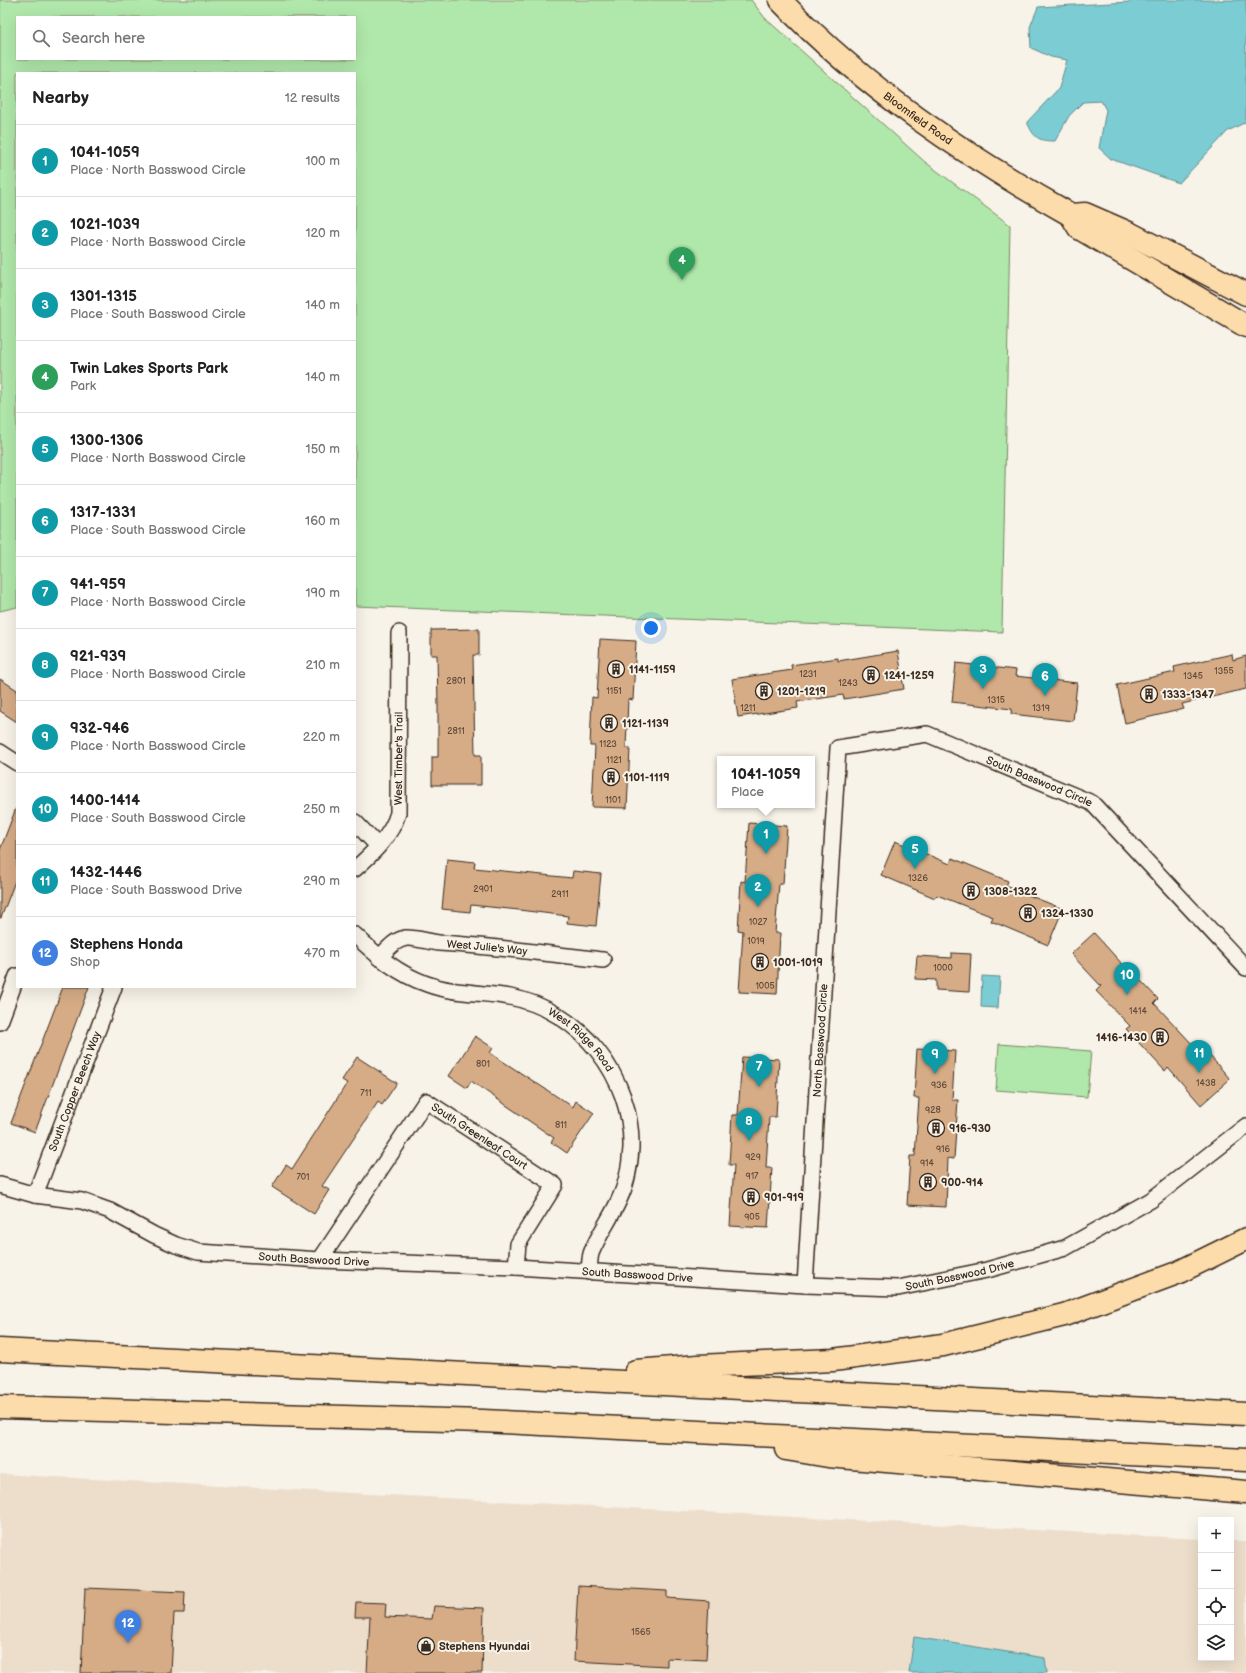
<!DOCTYPE html>
<meta charset="utf-8">
<style>
:root{--surface:#fff;--page:#f2f2f2;--text:#222;--muted:#767676;--line:#e0e0e0;--accent:#111827}
body{margin:0;font-family:"Balsamiq Sans",sans-serif;background:var(--page);color:var(--text)}
.controls{position:absolute;right:12px;bottom:12px;display:grid;overflow:hidden;border-radius:0px;box-shadow:0 4px 16px #0002}
.controls button{width:36px;height:36px;display:grid;place-items:center;padding:0;border:0;border-bottom:1px solid var(--line);background:var(--surface);color:var(--text);font:20px sans-serif}
.you{position:absolute;left:651px;top:628px;width:14px;height:14px;margin:-10px;border:3px solid #fff;border-radius:50%;background:#1a73e8;box-shadow:0 0 0 6px #1a73e833}
.badge{display:grid;place-items:center;width:26px;height:26px;border-radius:50%;background:var(--accent);color:#fff;font-size:13px;font-weight:700}
.pin{position:absolute;translate:-50% -33px;filter:drop-shadow(0 1px 2px #0008)}
.pin::after{content:'';position:absolute;top:21px;width:14px;height:12px;background:inherit;clip-path:polygon(0 0,100% 0,50% 100%)}
.popup{position:absolute;left:717px;top:756px;width:98px;height:52px;box-sizing:border-box;display:grid;place-content:center;border-radius:0px;background:var(--surface);filter:drop-shadow(0 1px 3px #0005);font-size:13px;white-space:nowrap;color:var(--muted)}
.popup b{font-size:15px;color:var(--text)}
.popup::after{content:'';position:absolute;left:50%;top:100%;margin-left:-8px;border:8px solid transparent;border-top-color:var(--surface)}
.list{margin:0;padding:0;list-style:none}
h2{display:flex;justify-content:space-between;align-items:center;height:52px;margin:0;padding:0 16px;font-size:17px}
h2 small{font-size:13px;font-weight:400;color:var(--muted)}
.list li{display:grid;grid-template-columns:26px 1fr auto;gap:12px;align-items:center;box-sizing:border-box;height:72px;padding:0 16px;border-top:1px solid var(--line)}
.list b{display:block;font-size:15px;white-space:nowrap}
.list p{margin:0;font-size:13px;white-space:nowrap;color:var(--muted)}
.list em{font-size:13px;font-style:normal;color:var(--muted)}
.icon{flex:none;width:22px;height:22px;fill:none;stroke:currentColor;stroke-width:2;stroke-linecap:round;stroke-linejoin:round}
.map{position:relative;flex:none;width:1246px;height:1673px;overflow:hidden}
.search{position:absolute;background:var(--surface);box-shadow:0 4px 16px #0002;left:16px;top:16px;width:340px;height:44px;display:flex;align-items:center;gap:10px;box-sizing:border-box;padding:0 14px;border-radius:0px;color:var(--muted);font-size:15px}
.panel{position:absolute;background:var(--surface);box-shadow:0 4px 16px #0002;left:16px;top:72px;width:340px;height:916px;border-radius:0px}
.map>svg:first-child{display:block}
.built{fill:#eddecb}
.green{fill:#b0e7aa;stroke:#768864;fill-rule:evenodd}
.water{fill:#7bccd4;stroke:#618b8b}
.building{fill:#d6ac87;stroke:#3b2a1e}
.lines{fill:none;stroke-linecap:round;stroke-linejoin:round}
.minor-casing{stroke:#3b2a1e;stroke-width:18}
.primary-casing{stroke:#3b2a1e;stroke-width:25}
.motorway-casing{stroke:#3b2a1e;stroke-width:25}
.minor{stroke:#f7f3e8;stroke-width:15}
.primary{stroke:#fddcac;stroke-width:22}
.motorway{stroke:#fddcac;stroke-width:22}
.labels{text-anchor:middle;stroke-width:4;stroke-linejoin:round;paint-order:stroke}
.number-label{font-size:9px;fill:#624a38}
.street-label{font-size:11px;fill:#3b2a1e;stroke:#f7f3e8}
.poi-label{font-size:11px;font-weight:bold;fill:#3b2a1e;stroke:#f7f3e8;text-anchor:start}
</style>
<div class="map">
<svg width="1246" height="1673" viewBox="0 0 1246 1673">
<rect width="100%" height="100%" fill="#f7f3e8"/>
<filter id="ink" filterUnits="userSpaceOnUse"><feTurbulence type="fractalNoise" baseFrequency=".025" numOctaves="2"/><feDisplacementMap in="SourceGraphic" scale="8" xChannelSelector="R" yChannelSelector="G"/><feConvolveMatrix kernelMatrix="1 2 1 2 8 2 1 2 1" color-interpolation-filters="sRGB"/></filter>
<g filter="url(#ink)">
<polygon class="built" points="0,1474 1201,1539 1201,1658 1231,1658 1231,1541 1246,1541 1246,1673 0,1673"/>
<g class="green">
<path d="M0 0H751L765 18 925 162 1010 225 1002 632 355 606V73H17V607L0 611ZM17 17H355V59H17Z"/>
<polygon points="999,1044 1091,1051 1087,1097 996,1090"/>
</g>
<g class="water">
<path d="M1133 0H1246V122L1228 131 1179 183 1111 159 1099 148 1106 110 1101 101 1083 102 1069 116 1055 141C1038 141 1034 138 1027 122L1059 88 1067 60 1051 57 1031 48 1030 27 1038 7 1130 2Z"/>
<polygon points="982,976 1000,977 998,1008 981,1007"/>
<polygon points="914,1637 1045,1658 1047,1673 909,1673"/>
</g>
<g class="building">
<polygon points="479,629 479,655 473,655 475,755 481,755 481,785 432,785 432,757 438,757 438,706 437,655 431,655 431,630"/>
<polygon points="600,639 636,641 633,700 628,699 626,748 630,748 627,808 592,807 595,746 590,746 592,697 597,698"/>
<polygon points="898,651 904,689 844,699 843,695 797,702 798,708 738,717 732,679 792,670 791,665 838,658 838,661"/>
<polygon points="1232,654 1233,660 1246,656 1246,689 1182,704 1184,709 1125,723 1117,685 1175,672 1174,667"/>
<polygon points="956,663 1016,670 1015,676 1077,683 1073,721 1011,714 1012,709 952,702"/>
<polygon points="0,679 17,690 17,722 0,711"/>
<polygon points="16,808 17,808 17,876 1,918 0,918 0,850"/>
<polygon points="749,823 787,826 783,884 779,884 775,933 780,933 777,994 739,992 743,931 738,930 741,881 745,882"/>
<polygon points="895,841 950,864 952,858 1008,881 1006,886 1063,909 1048,945 991,921 993,917 937,895 935,898 881,875"/>
<polygon points="447,859 475,862 474,868 572,878 573,871 601,874 596,926 567,923 568,916 519,910 471,905 470,912 442,909"/>
<polygon points="1094,933 1123,965 1125,964 1158,999 1154,1003 1193,1045 1197,1041 1230,1079 1201,1105 1168,1067 1165,1071 1126,1029 1130,1026 1096,991 1101,986 1071,954"/>
<polygon points="952,953 971,954 969,992 936,990 936,980 915,979 917,956 952,958"/>
<polygon points="63,987 89,987 35,1132 11,1123"/>
<polygon points="475,1036 493,1048 490,1053 573,1107 576,1101 594,1113 567,1153 551,1142 554,1138 471,1081 467,1088 449,1076"/>
<polygon points="917,1049 955,1051 952,1100 958,1100 954,1159 948,1158 946,1207 907,1205 910,1156 915,1156 919,1098 914,1098"/>
<polygon points="357,1057 397,1083 382,1105 378,1102 322,1186 329,1190 314,1214 272,1187 286,1165 292,1169 347,1083 342,1080"/>
<polygon points="742,1057 779,1059 776,1117 769,1117 766,1168 772,1168 768,1228 730,1226 734,1165 729,1165 732,1115 738,1115"/>
<polygon points="578,1586 667,1591 667,1598 709,1601 706,1660 667,1658 667,1666 574,1661"/>
<polygon points="85,1588 185,1592 184,1613 174,1613 171,1673 81,1673"/>
<polygon points="356,1602 386,1603 385,1617 432,1619 434,1606 484,1608 482,1673 367,1673 370,1617 355,1617"/>
</g>
<g class="lines">
<g class="minor-casing">
<g id="minor">
<polyline points="0,752 17,763"/>
<polyline points="355,822 378,846"/>
<path id="s1" d="M355 869C372 854 392 835 398 813L399 633"/>
<path id="s2" d="M355 935C377 956 398 974 427 984 454 994 482 992 510 997 580 1010 633 1077 631 1148 630 1166 627 1184 619 1200 611 1218 599 1234 592 1251 589 1257 590 1266 589 1272"/>
<path id="s3" d="M379 958C387 950 394 940 406 938 414 937 429 942 439 943 494 946 548 954 603 960"/>
<polyline points="0,1022 17,976"/>
<path id="s4" d="M0 1185 35 1195 82 1201 110 1211 154 1235 176 1245 198 1252 320 1260 516 1267 805 1285 898 1288 987 1270 1065 1248 1151 1200 1246 1126"/>
<path id="s5" d="M35 1195 114 987"/>
<path id="s6" d="M320 1260 426 1101 555 1185 518 1244 516 1267"/>
<path id="s7" d="M805 1285 838 748 927 734 1092 803 1246 968"/>
</g>
</g>
<g class="primary-casing">
<g id="primary">
<path id="s8" d="M780 0C864 88 966 156 1071 215L1085 214 1131 234 1246 294"/>
<polyline points="1071,215 1079,228 1246,326"/>
</g>
</g>
<g class="motorway-casing">
<g id="motorway">
<polyline points="0,1350 1246,1414"/>
<polyline points="636,1371 698,1366 833,1360 943,1345 1064,1315 1177,1273 1246,1239"/>
<polyline points="0,1407 483,1421 1246,1460"/>
<polyline points="786,1449 828,1456 1246,1492"/>
</g>
</g>
<use href="#minor" class="minor"/>
<use href="#primary" class="primary"/>
<use href="#motorway" class="motorway"/>
</g>
</g>
<defs>
<g id="building-ring" transform="scale(0.9)"><circle r="9.5" fill="#f7f3e8" stroke="#3b2a1e" stroke-width="1.5"/><path d="M-4-6H4V6H1V3H-1V6H-4ZM-2.5-4.3h1.7v1.8h-1.7ZM.8-4.3h1.7v1.8H.8ZM-2.5-1h1.7V.8h-1.7ZM.8-1h1.7V.8H.8Z" fill="#3b2a1e"/></g>
<g id="shop-ring" transform="scale(0.9)"><circle r="9.5" fill="#f7f3e8" stroke="#3b2a1e" stroke-width="1.5"/><path d="M-5-2.5h2.3a2.7 3.5 0 0 1 5.4 0H5L5.5 6h-11ZM-1.5-2.5h3a1.5 2.3 0 0 0-3 0Z" fill="#3b2a1e"/></g>
</defs>
<g fill-rule="evenodd">
<use href="#building-ring" x="616" y="669"/>
<use href="#building-ring" x="871" y="675"/>
<use href="#building-ring" x="764" y="691"/>
<use href="#building-ring" x="1149" y="694"/>
<use href="#building-ring" x="609" y="723"/>
<use href="#building-ring" x="611" y="777"/>
<use href="#building-ring" x="971" y="891"/>
<use href="#building-ring" x="1028" y="913"/>
<use href="#building-ring" x="760" y="962"/>
<use href="#building-ring" x="1160" y="1037"/>
<use href="#building-ring" x="936" y="1128"/>
<use href="#building-ring" x="928" y="1182"/>
<use href="#building-ring" x="751" y="1197"/>
<use href="#shop-ring" x="426" y="1646"/>
</g>
<g class="labels">
<g class="number-label">
<text x="1224" y="674">1355</text>
<text x="808" y="677">1231</text>
<text x="1193" y="679">1345</text>
<text x="456" y="684">2801</text>
<text x="848" y="686">1243</text>
<text x="614" y="694">1151</text>
<text x="996" y="703">1315</text>
<text x="748" y="711">1211</text>
<text x="1041" y="711">1319</text>
<text x="456" y="734">2811</text>
<text x="608" y="747">1123</text>
<text x="614" y="763">1121</text>
<text x="613" y="803">1101</text>
<text x="918" y="881">1326</text>
<text x="483" y="892">2901</text>
<text x="560" y="897">2911</text>
<text x="758" y="925">1027</text>
<text x="756" y="944">1019</text>
<text x="943" y="971">1000</text>
<text x="765" y="989">1005</text>
<text x="1138" y="1014">1414</text>
<text x="483" y="1067">801</text>
<text x="1206" y="1086">1438</text>
<text x="939" y="1088">936</text>
<text x="366" y="1096">711</text>
<text x="933" y="1113">928</text>
<text x="561" y="1128">811</text>
<text x="943" y="1152">916</text>
<text x="753" y="1160">929</text>
<text x="927" y="1166">914</text>
<text x="752" y="1179">917</text>
<text x="303" y="1180">701</text>
<text x="752" y="1220">905</text>
<text x="641" y="1635">1565</text>
</g>
<g class="street-label">
<text dy="4" stroke="none"><textPath href="#s8" startOffset="182">Bloomfield Road</textPath></text>
<text dy="4" stroke="none"><textPath href="#s1" startOffset="126">West Timber's Trail</textPath></text>
<text dy="4" stroke="none"><textPath href="#s7" startOffset="750">South Basswood Circle</textPath></text>
<text dy="4" stroke="none"><textPath href="#s3" startOffset="116">West Julie's Way</textPath></text>
<text dy="4" stroke="none"><textPath href="#s7" startOffset="245">North Basswood Circle</textPath></text>
<text dy="4" stroke="none"><textPath href="#s2" startOffset="257">West Ridge Road</textPath></text>
<text dy="4" stroke="none"><textPath href="#s5" startOffset="111">South Copper Beech Way</textPath></text>
<text dy="4" stroke="none"><textPath href="#s6" startOffset="255">South Greenleaf Court</textPath></text>
<text dy="4" stroke="none"><textPath href="#s4" startOffset="327">South Basswood Drive</textPath></text>
<text dy="4" stroke="none"><textPath href="#s4" startOffset="975">South Basswood Drive</textPath></text>
<text dy="4" stroke="none"><textPath href="#s4" startOffset="651">South Basswood Drive</textPath></text>
</g>
<g class="poi-label">
<text x="629" y="673">1141-1159</text>
<text x="884" y="679">1241-1259</text>
<text x="777" y="695">1201-1219</text>
<text x="1162" y="698">1333-1347</text>
<text x="622" y="727">1121-1139</text>
<text x="624" y="781">1101-1119</text>
<text x="984" y="895">1308-1322</text>
<text x="1041" y="917">1324-1330</text>
<text x="773" y="966">1001-1019</text>
<text x="1147" y="1041" text-anchor="end">1416-1430</text>
<text x="949" y="1132">916-930</text>
<text x="941" y="1186">900-914</text>
<text x="764" y="1201">901-919</text>
<text x="439" y="1650">Stephens Hyundai</text>
</g>
</g>
</svg>
<div class="controls">
<button>+</button>
<button>−</button>
<button><svg class="icon" aria-label="locate" viewBox="0 0 24 24"><circle cx="12" cy="12" r="6"/><path d="M12 2v4M12 18v4M2 12h4M18 12h4"/></svg></button>
<button><svg class="icon" aria-label="layers" viewBox="0 0 24 24"><path d="M12 4l9 5-9 5-9-5zM3 14l9 5 9-5"/></svg></button>
</div>
<div class="you"></div>
<div class="pin badge" style="left:766px;top:854px;background:#0f9aa8">1</div>
<div class="popup"><b>1041-1059</b>Place</div>
<div class="pin badge" style="left:758px;top:907px;background:#0f9aa8">2</div>
<div class="pin badge" style="left:983px;top:689px;background:#0f9aa8">3</div>
<div class="pin badge" style="left:682px;top:280px;background:#2e9e5b">4</div>
<div class="pin badge" style="left:915px;top:869px;background:#0f9aa8">5</div>
<div class="pin badge" style="left:1045px;top:696px;background:#0f9aa8">6</div>
<div class="pin badge" style="left:759px;top:1087px;background:#0f9aa8">7</div>
<div class="pin badge" style="left:749px;top:1141px;background:#0f9aa8">8</div>
<div class="pin badge" style="left:935px;top:1074px;background:#0f9aa8">9</div>
<div class="pin badge" style="left:1127px;top:995px;background:#0f9aa8">10</div>
<div class="pin badge" style="left:1199px;top:1073px;background:#0f9aa8">11</div>
<div class="pin badge" style="left:128px;top:1643px;background:#3f7fe0">12</div>
<div class="search"><svg class="icon" aria-label="search" viewBox="0 0 24 24"><circle cx="10" cy="10" r="6"/><path d="M15 15l6 6"/></svg>Search here</div>
<section class="panel">
<h2>Nearby<small>12 results</small></h2>
<ul class="list">
<li><span class="badge" style="background:#0f9aa8">1</span><div><b>1041-1059</b><p>Place · North Basswood Circle</p></div><em>100 m</em></li>
<li><span class="badge" style="background:#0f9aa8">2</span><div><b>1021-1039</b><p>Place · North Basswood Circle</p></div><em>120 m</em></li>
<li><span class="badge" style="background:#0f9aa8">3</span><div><b>1301-1315</b><p>Place · South Basswood Circle</p></div><em>140 m</em></li>
<li><span class="badge" style="background:#2e9e5b">4</span><div><b>Twin Lakes Sports Park</b><p>Park</p></div><em>140 m</em></li>
<li><span class="badge" style="background:#0f9aa8">5</span><div><b>1300-1306</b><p>Place · North Basswood Circle</p></div><em>150 m</em></li>
<li><span class="badge" style="background:#0f9aa8">6</span><div><b>1317-1331</b><p>Place · South Basswood Circle</p></div><em>160 m</em></li>
<li><span class="badge" style="background:#0f9aa8">7</span><div><b>941-959</b><p>Place · North Basswood Circle</p></div><em>190 m</em></li>
<li><span class="badge" style="background:#0f9aa8">8</span><div><b>921-939</b><p>Place · North Basswood Circle</p></div><em>210 m</em></li>
<li><span class="badge" style="background:#0f9aa8">9</span><div><b>932-946</b><p>Place · North Basswood Circle</p></div><em>220 m</em></li>
<li><span class="badge" style="background:#0f9aa8">10</span><div><b>1400-1414</b><p>Place · South Basswood Circle</p></div><em>250 m</em></li>
<li><span class="badge" style="background:#0f9aa8">11</span><div><b>1432-1446</b><p>Place · South Basswood Drive</p></div><em>290 m</em></li>
<li><span class="badge" style="background:#3f7fe0">12</span><div><b>Stephens Honda</b><p>Shop</p></div><em>470 m</em></li>
</ul>
</section>
</div>
